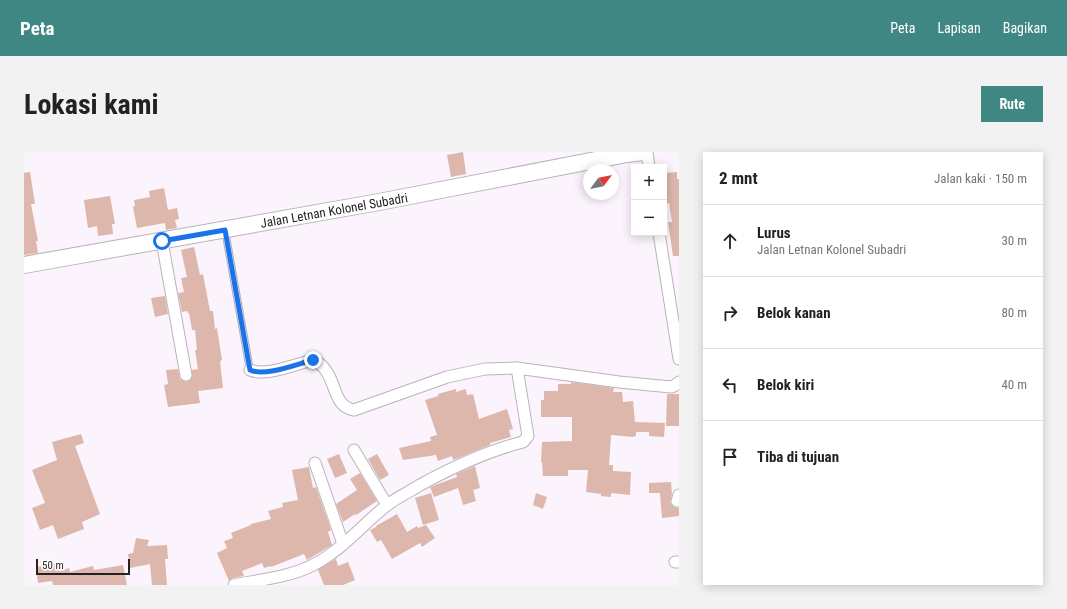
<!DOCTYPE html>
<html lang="id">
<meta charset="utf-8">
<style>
:root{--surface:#fff;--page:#f2f2f2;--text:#222;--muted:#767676;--line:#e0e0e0;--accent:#3f8782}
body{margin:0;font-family:"Roboto Condensed",sans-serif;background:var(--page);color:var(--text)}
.controls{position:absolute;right:12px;top:12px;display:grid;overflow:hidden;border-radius:0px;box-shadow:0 2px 10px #0003}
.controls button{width:36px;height:36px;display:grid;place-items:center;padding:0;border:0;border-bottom:1px solid var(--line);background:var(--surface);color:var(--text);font:20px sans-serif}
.compass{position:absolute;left:559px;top:12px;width:36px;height:36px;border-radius:50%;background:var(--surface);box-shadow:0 2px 10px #0003;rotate:58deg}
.scale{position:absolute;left:12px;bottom:10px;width:94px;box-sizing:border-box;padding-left:4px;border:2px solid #242124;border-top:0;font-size:11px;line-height:14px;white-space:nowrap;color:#242124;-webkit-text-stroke:3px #fff;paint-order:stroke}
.stop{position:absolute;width:12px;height:12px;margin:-9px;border:3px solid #1a73e8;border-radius:50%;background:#fff}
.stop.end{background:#1a73e8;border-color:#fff;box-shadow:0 1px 4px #0008}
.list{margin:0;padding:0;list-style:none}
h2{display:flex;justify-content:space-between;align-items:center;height:52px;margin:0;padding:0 16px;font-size:17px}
h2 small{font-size:13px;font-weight:400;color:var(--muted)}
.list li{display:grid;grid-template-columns:26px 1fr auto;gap:12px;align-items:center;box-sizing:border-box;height:72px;padding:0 16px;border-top:1px solid var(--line)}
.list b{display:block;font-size:15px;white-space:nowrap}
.list p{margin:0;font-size:13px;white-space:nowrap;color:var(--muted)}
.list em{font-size:13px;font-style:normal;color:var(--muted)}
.icon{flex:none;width:22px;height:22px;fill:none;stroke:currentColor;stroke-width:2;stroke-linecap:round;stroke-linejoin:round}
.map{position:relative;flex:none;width:655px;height:433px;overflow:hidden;border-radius:0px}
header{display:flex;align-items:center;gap:24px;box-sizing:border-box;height:56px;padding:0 20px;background:var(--accent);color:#fff}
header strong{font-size:19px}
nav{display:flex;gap:22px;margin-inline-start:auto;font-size:14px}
.intro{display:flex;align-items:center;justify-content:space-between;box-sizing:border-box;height:96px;padding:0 24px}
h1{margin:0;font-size:28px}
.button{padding:10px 18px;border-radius:0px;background:var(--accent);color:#fff;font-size:14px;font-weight:700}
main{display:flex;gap:24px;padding:0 24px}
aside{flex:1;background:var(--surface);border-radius:0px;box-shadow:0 2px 10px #0003}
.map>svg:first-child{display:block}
.building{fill:#ddb7ab}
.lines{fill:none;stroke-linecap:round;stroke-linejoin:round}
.service-casing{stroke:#bab3bb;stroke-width:8}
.minor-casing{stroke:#bab3bb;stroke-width:13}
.secondary-casing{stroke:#bab3bb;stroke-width:18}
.service{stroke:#fff;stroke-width:5.5}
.minor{stroke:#fff;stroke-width:11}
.secondary{stroke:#fff;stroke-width:16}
.route{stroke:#1a73e8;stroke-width:5}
.labels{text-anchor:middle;stroke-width:4;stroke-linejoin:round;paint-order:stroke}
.street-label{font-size:13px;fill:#242124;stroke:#fff}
</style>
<header>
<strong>Peta</strong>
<nav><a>Peta</a><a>Lapisan</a><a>Bagikan</a></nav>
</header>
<div class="intro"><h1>Lokasi kami</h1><a class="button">Rute</a></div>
<main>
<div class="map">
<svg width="655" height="433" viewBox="0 0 655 433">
<rect width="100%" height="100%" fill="#fbf4fc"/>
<g class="building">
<polygon points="439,0 442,22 427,25 423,3"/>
<polygon points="6,20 11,52 7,52 14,89 12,89 14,101 0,103 0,21"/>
<polygon points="653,20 653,27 655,27 655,104 649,104 644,70 648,70 645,51 640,52 640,21"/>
<polygon points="140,36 144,58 153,56 155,67 151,68 153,76 142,78 141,71 113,76 109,55 111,54 110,48 126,45 125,39"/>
<polygon points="86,44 91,72 88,72 89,82 74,84 73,74 64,76 60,48"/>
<polygon points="170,95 176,123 179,122 186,159 189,159 191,177 193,176 198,208 196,209 199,236 174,239 176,251 144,255 140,233 144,232 142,218 154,217 156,227 163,230 168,226 168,218 174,217 171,198 173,198 171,178 168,178 165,161 164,161 163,159 158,160 154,141 160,140 157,126 163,125 157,98"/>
<polygon points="141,144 144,162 131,165 127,146"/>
<polygon points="547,230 590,236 589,240 598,240 599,250 609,249 611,270 641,271 640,285 625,284 625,280 612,280 612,284 610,284 610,285 587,283 585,313 589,313 589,319 607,320 606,343 587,341 587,345 577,344 577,342 562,340 564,318 544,318 544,324 519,324 518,310 517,310 518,290 548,289 548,265 517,265 517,248 520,248 520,239 534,239 534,232 547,232"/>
<polygon points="432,237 432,240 442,237 443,243 449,242 455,267 483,257 489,277 485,278 487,285 466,291 466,293 429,308 428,304 414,309 412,303 379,308 375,296 407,289 406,285 413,283 401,248 414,244 414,242"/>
<polygon points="643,242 655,242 655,274 642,274"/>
<polygon points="57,282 60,291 51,294 76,362 58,370 60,377 34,387 29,373 16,378 8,356 21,351 8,318 33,308 28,290"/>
<polygon points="315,302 323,321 311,326 303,307"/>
<polygon points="353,302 365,323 356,328 344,307"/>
<polygon points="451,314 456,336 449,338 452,349 439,353 434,336 410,345 406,335 433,325 432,322"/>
<polygon points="285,315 289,336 292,335 307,378 304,380 308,393 283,408 280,402 247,415 247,414 240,416 238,411 218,419 220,424 209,426 205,429 193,401 203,396 200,389 209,386 207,381 227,373 227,372 247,367 244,359 259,355 258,351 274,348 268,318"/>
<polygon points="336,321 353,349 332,363 331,362 319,370 312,352 333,338 326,327"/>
<polygon points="647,330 648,342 646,351 650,355 655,356 655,364 638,366 636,341 625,341 625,331"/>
<polygon points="407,341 415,368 399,373 391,346"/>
<polygon points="512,341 523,345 519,357 509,353"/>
<polygon points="373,362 383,380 393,374 394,376 402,373 411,386 398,395 396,391 368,407 357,388 353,390 346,378 352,375 352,374"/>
<polygon points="112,386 125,388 123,394 143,393 144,407 141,407 143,433 128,433 126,412 106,416 104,402 109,401"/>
<polygon points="312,407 314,414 324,410 331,428 319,433 300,433 294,418"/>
<polygon points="34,411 36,419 45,416 46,420 69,414 70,418 99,413 103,433 29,433 28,429 14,431 12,415"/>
</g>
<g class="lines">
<g class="service-casing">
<polyline id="service" points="201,78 226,218"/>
</g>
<g class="minor-casing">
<g id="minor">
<polyline points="623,0 625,15"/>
<polyline points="635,81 655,207"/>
<polyline points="138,89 162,223"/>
<path d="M226 218C242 225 272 212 289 208 315 219 305 254 330 258L423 225 461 217 493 216"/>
<polyline points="330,298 363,353"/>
<polyline points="291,311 319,392"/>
<polyline points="653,349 655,343"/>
<polyline points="651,410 655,410"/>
<path d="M210 433C235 428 266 425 289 413 317 399 338 373 362 354 372 346 385 340 396 333 429 315 463 299 499 290L504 284 493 216 595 230 647 235 650 234 655 230"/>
</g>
</g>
<g class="secondary-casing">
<polyline id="secondary" points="0,113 355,50 603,2 620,0"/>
</g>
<use href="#service" class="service"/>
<use href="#minor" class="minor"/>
<use href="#secondary" class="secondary"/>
</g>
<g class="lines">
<path class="route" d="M138 89 201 78 226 218C241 225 273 212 289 208"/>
</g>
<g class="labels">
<g class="street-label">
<text transform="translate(310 58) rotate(-10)" y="5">Jalan Letnan Kolonel Subadri</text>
</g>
</g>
</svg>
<div class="controls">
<button>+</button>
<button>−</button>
</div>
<svg class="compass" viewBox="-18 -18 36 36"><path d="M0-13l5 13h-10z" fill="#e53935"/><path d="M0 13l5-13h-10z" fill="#767676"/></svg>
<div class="scale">50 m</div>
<div class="stop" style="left:138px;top:89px"></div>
<div class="stop end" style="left:289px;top:208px"></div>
</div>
<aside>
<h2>2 mnt<small>Jalan kaki · 150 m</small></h2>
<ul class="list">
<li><svg class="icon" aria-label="ahead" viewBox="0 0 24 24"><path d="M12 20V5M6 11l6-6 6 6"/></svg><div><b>Lurus</b><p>Jalan Letnan Kolonel Subadri</p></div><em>30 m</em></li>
<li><svg class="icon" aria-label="right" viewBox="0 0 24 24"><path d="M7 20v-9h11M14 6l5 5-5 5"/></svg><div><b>Belok kanan</b></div><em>80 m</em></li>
<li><svg class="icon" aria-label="left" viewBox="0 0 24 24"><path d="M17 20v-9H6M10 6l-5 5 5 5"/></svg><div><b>Belok kiri</b></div><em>40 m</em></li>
<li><svg class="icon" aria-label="arrive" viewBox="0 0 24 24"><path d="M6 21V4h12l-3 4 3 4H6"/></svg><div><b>Tiba di tujuan</b></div></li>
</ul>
</aside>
</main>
